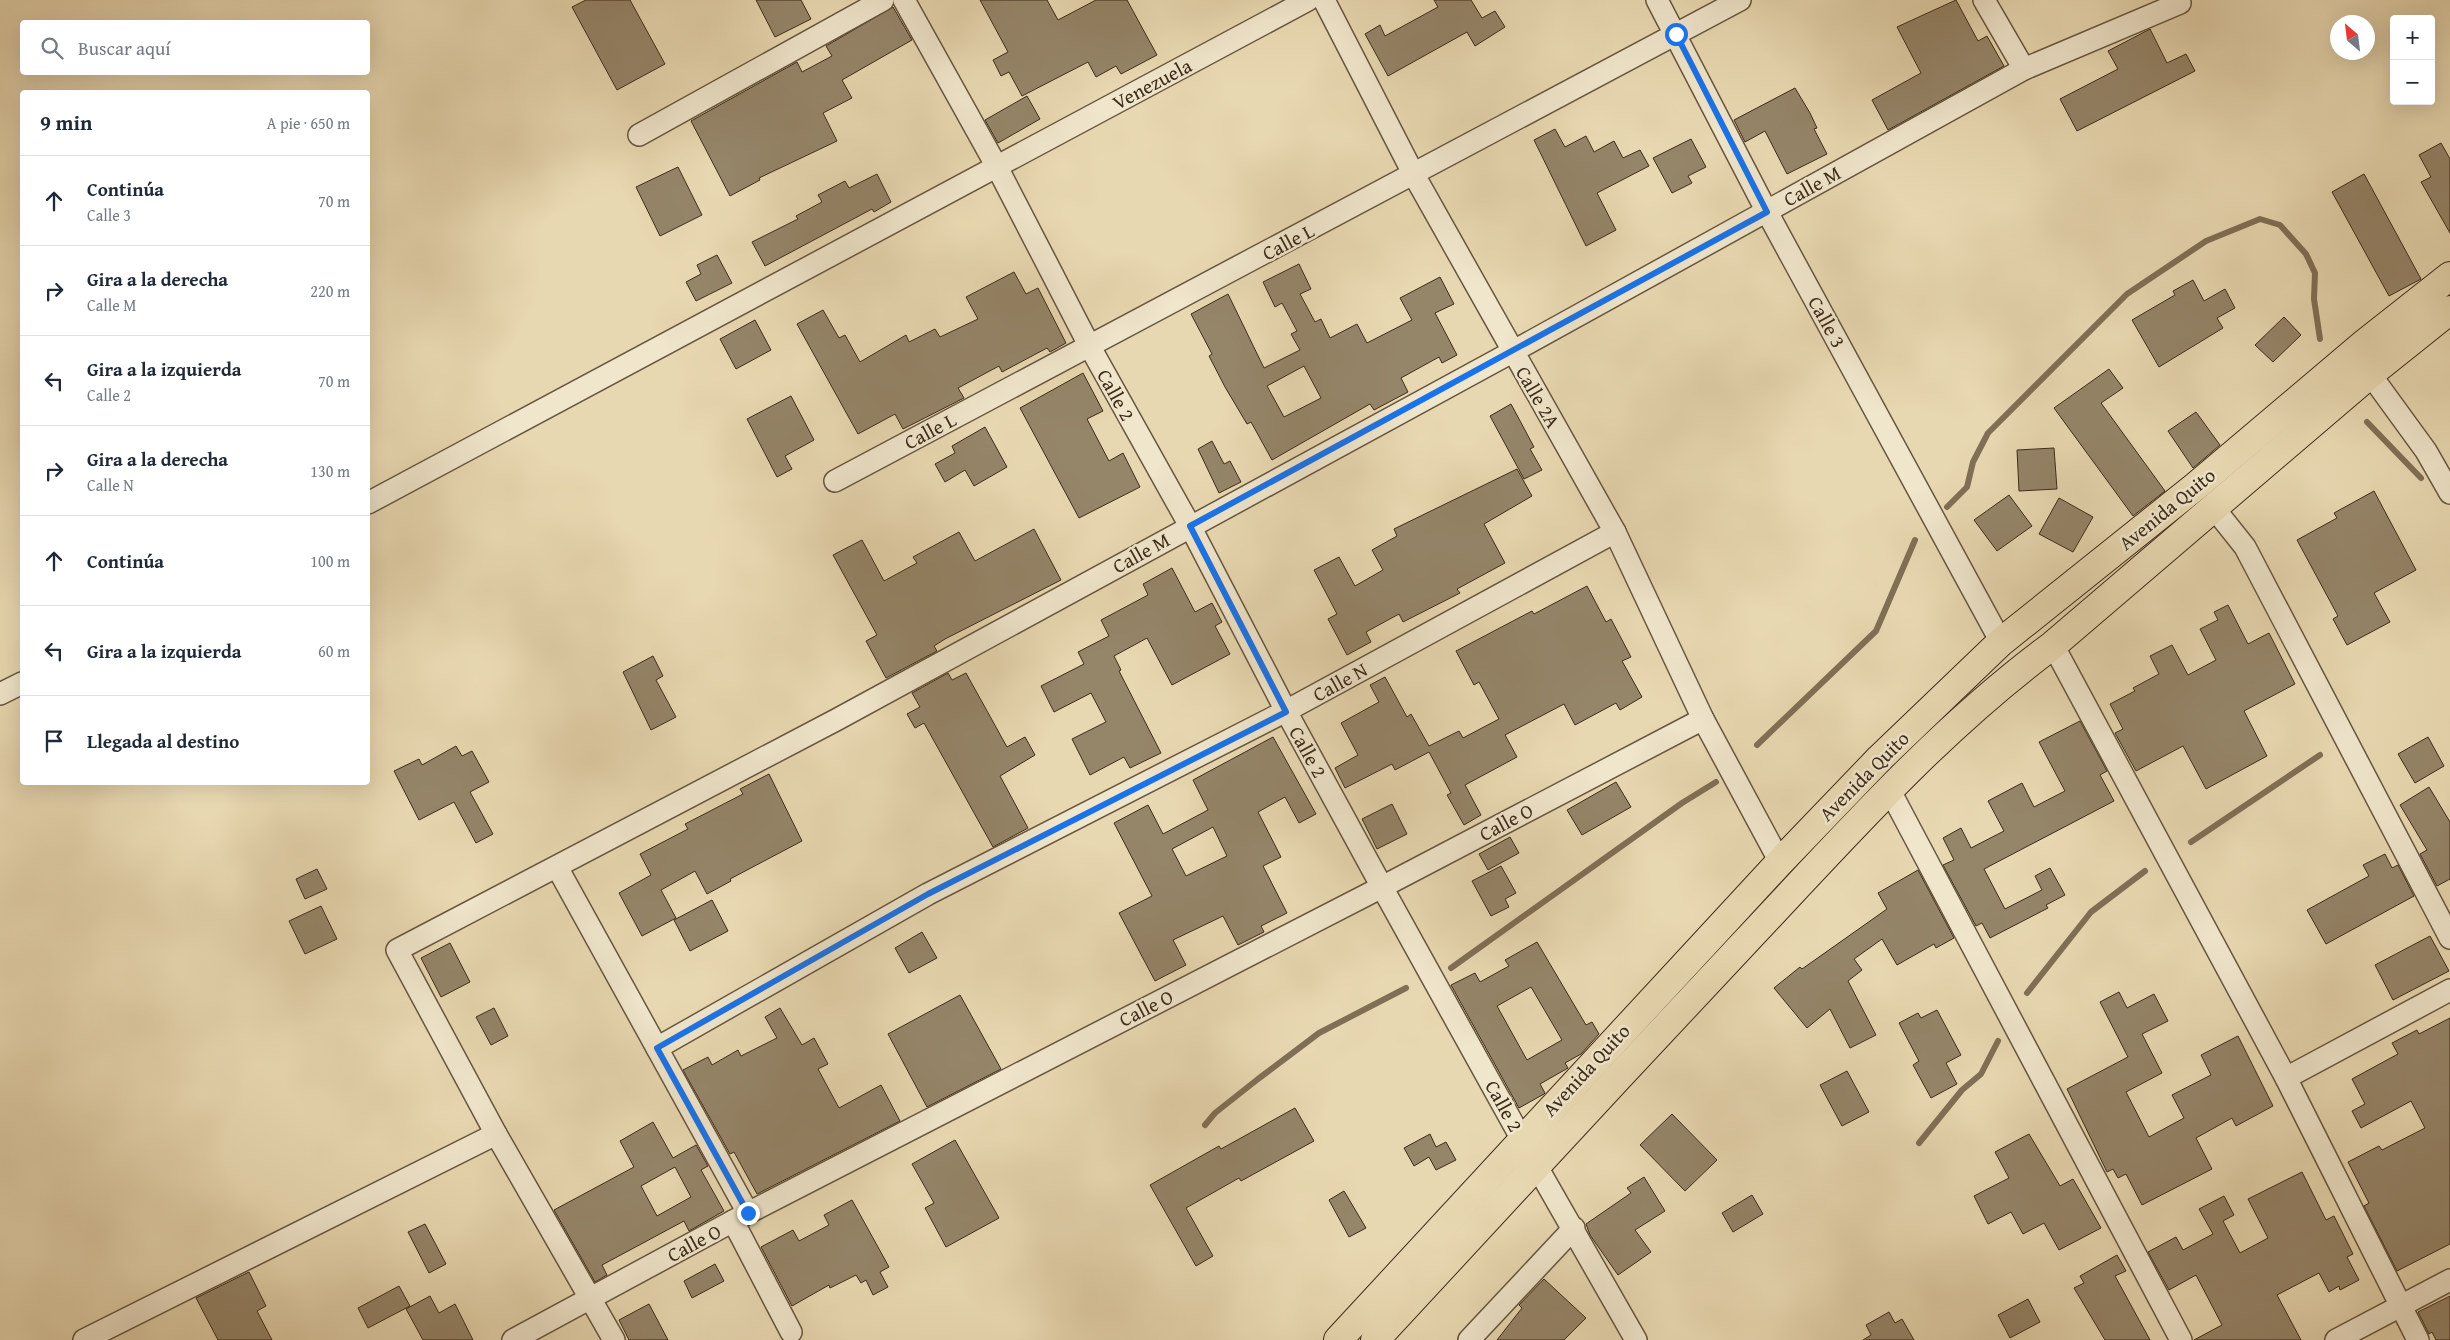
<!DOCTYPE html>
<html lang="es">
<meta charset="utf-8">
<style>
:root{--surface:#fff;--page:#f6f6f7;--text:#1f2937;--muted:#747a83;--line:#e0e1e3}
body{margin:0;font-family:"Gentium Book Plus",serif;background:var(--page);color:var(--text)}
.controls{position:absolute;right:15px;top:15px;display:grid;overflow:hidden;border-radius:5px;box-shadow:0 5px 20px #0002}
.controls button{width:45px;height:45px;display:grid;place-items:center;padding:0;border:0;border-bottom:1px solid var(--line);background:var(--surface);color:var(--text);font:25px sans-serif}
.compass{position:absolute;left:2330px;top:15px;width:45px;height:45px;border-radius:50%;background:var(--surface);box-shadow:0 5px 20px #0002;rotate:332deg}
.stop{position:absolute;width:15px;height:15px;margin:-11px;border:4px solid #1a73e8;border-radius:50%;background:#fff}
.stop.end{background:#1a73e8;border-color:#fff;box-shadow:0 1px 5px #0008}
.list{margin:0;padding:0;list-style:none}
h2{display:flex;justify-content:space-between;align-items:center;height:65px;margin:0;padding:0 20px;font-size:21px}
h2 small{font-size:16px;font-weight:400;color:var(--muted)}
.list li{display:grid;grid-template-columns:32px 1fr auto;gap:15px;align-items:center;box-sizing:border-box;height:90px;padding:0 20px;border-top:1px solid var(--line)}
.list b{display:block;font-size:19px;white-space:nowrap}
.list p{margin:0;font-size:16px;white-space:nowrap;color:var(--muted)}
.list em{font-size:16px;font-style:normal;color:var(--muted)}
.icon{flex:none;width:28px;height:28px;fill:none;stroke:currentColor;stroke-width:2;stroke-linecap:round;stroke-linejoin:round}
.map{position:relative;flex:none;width:2450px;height:1340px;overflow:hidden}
.search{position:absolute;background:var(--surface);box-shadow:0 5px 20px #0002;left:20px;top:20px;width:350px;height:55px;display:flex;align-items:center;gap:12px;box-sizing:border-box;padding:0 18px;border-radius:5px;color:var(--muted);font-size:19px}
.panel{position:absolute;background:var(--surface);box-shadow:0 5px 20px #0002;left:20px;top:90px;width:350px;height:695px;border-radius:5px}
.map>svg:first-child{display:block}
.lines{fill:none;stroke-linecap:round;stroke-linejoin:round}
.stream{stroke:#806f56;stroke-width:6}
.building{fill:#958569;stroke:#3c2b1b;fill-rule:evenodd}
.minor-casing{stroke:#675640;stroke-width:24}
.highway-casing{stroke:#3c2b1b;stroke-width:30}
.minor{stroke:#f0e6cc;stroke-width:21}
.highway{stroke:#e8d8b1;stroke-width:28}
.route{stroke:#1a73e8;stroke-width:6}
.labels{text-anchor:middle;stroke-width:5;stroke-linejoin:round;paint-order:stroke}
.street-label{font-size:20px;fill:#3c2b1b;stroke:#f0e6cc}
</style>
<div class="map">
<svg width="2450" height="1340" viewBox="0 0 2450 1340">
<rect width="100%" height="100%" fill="#e8d8b1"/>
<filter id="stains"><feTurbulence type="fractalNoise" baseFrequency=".004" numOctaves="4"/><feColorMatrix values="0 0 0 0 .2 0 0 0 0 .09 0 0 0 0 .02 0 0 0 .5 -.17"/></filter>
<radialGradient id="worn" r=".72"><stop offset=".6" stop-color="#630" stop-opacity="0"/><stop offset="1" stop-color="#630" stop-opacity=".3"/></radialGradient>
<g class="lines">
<g class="stream">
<polyline points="2367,422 2421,478"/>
<polyline points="1947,507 1967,487 1973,462 1988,433 2127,294 2206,241 2260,219 2280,225 2306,254 2315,273 2314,299 2320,339"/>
<polyline points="1757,745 1876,631 1915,540"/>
<polyline points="2191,842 2320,755"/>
<polyline points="1451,968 1682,803 1716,782"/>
<polyline points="2027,993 2091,912 2145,871"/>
<polyline points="1205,1125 1215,1113 1258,1079 1319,1033 1406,988"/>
<polyline points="1919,1143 1962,1090 1981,1074 1998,1041"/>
</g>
</g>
<g class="building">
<polygon points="586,0 630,0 665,64 617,90 572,7"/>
<polygon points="756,0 801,0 811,19 775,37"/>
<polygon points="980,0 1047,0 1058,20 1096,0 1127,0 1157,55 1121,74 1116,66 1096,77 1088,62 1022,96 1009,72 1001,76 993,60 1008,52"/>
<polygon points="1434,0 1471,0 1482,18 1495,11 1505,27 1475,46 1467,32 1388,76 1365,34 1380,25 1385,36 1438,7"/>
<polygon points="1956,0 1978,41 1987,36 2004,66 1888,130 1872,100 1921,73 1897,27"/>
<polygon points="893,7 912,40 842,80 852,98 823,113 837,141 759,178 760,180 730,196 691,121 797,62 802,72 832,56 826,46"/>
<polygon points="2150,29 2167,63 2186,54 2195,71 2077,131 2060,99 2118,69 2108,51"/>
<polygon points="1795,88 1810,113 1817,128 1814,129 1827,154 1787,174 1765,131 1745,142 1734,120"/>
<polygon points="1027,96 1040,119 998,143 985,120"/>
<polygon points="1555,129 1565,147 1586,136 1594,152 1614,141 1623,158 1640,150 1649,166 1597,193 1616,230 1586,246 1534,140"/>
<polygon points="1691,139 1706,167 1688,176 1692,183 1672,193 1653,158"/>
<polygon points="2441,143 2450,159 2450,233 2421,182 2431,177 2419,155"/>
<polygon points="678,167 702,215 660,236 636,187"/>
<polygon points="877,174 891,202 874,212 872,209 765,266 752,242 798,219 796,216 822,202 818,195 845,181 849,188"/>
<polygon points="2364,174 2421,279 2389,296 2332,192"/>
<polygon points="717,255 732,283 696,301 686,282 701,274 697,265"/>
<path d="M1299 264 1311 289 1300 294 1315 322 1321 319 1330 338 1357 324 1367 343 1412 320 1400 298 1440 277 1454 304 1435 313 1457 355 1442 363 1439 357 1401 378 1408 392 1374 410 1370 404 1272 460 1251 422 1247 424 1225 387 1209 356 1212 354 1191 314 1228 294 1264 368 1300 350 1291 334 1297 331 1282 303 1275 307 1263 282ZM1304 366 1321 398 1284 417 1267 386Z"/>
<polygon points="1014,272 1026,294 1038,288 1066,343 1050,352 1047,348 1002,372 999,366 958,388 964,398 903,429 895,414 858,434 797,324 823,310 839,338 845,335 860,362 906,335 909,342 935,329 940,337 978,319 966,297"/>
<polygon points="2193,280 2204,301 2225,289 2235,308 2217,318 2223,328 2159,367 2132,320 2175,295 2173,291"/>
<polygon points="2284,317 2301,335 2273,362 2255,345"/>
<polygon points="755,320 771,350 736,369 720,339"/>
<polygon points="2109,369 2123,388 2101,403 2165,491 2133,516 2054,408"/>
<polygon points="1083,373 1103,411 1087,419 1109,461 1123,453 1140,487 1079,518 1020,408"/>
<polygon points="791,396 814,440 785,456 792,469 777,477 747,419"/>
<polygon points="1511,404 1534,447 1530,449 1542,470 1524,479 1490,416"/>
<polygon points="2196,412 2220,445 2193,468 2168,431"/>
<polygon points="985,427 1007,467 974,486 965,470 945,482 935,464 955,453 952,446"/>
<polygon points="1212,441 1224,464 1230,461 1241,482 1219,493 1198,449"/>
<polygon points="2054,448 2057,489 2019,491 2017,450"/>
<polygon points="1517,469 1532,496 1484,524 1505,563 1457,589 1460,593 1403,622 1399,614 1366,632 1371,642 1347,655 1328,619 1337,614 1314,570 1339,557 1355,586 1383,570 1372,550 1397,536 1394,529"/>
<polygon points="2374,491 2416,570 2374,593 2390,622 2347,645 2333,619 2338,616 2297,540 2337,518 2334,513"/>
<polygon points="2009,495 2032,526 1997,551 1974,520"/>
<polygon points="2059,498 2093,517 2073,552 2039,534"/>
<polygon points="1034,529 1061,580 945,639 934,646 937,651 886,678 866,641 877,635 833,555 862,540 884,581 917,563 913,557 959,532 975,561"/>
<polygon points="1172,568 1195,612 1212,603 1222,622 1215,626 1230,654 1172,685 1147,638 1114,656 1121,670 1119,671 1161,753 1130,768 1124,757 1090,775 1072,739 1106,722 1091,693 1054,712 1041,686 1084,664 1078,652 1109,636 1101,620 1148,595 1143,584"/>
<polygon points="1587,586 1606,622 1611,619 1631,657 1622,661 1642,697 1620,710 1616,703 1575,725 1564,704 1505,735 1517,757 1465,785 1481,815 1464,825 1447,795 1451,793 1429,752 1395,770 1392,764 1345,788 1335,768 1358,755 1341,723 1379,702 1370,685 1385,677 1407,717 1411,714 1429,746 1459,731 1463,738 1499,719 1479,682 1474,685 1456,651 1532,611 1534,614"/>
<polygon points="2228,605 2248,644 2269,633 2295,684 2244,711 2267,756 2206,789 2183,746 2136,771 2115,733 2123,729 2110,704 2135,691 2133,688 2159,674 2150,656 2172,645 2188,675 2216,660 2200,629 2218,620 2214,612"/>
<polygon points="653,656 663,676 656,680 676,717 651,730 623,672"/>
<polygon points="948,673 952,680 966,673 1007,747 1025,737 1035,755 1000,776 1028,828 993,847 924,723 915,728 907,714 920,707 912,693"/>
<polygon points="2080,721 2107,771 2100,775 2114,801 1984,869 2005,909 2042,890 2035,876 2050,868 2065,895 2046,905 2048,908 1990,938 1982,923 1976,926 1943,865 1954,860 1943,838 1961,828 1971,848 2004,831 1988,801 2022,783 2034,807 2065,791 2039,742"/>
<path d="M1273 737 1316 814 1299 823 1285 797 1258 812 1281 857 1263 866 1287 913 1261 926 1264 932 1238 945 1223 916 1173 940 1186 965 1155 981 1119 913 1152 896 1114 823 1148 805 1163 834 1208 810 1193 780ZM1213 827 1227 856 1186 876 1172 849Z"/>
<polygon points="2428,737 2444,766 2415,783 2398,754"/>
<polygon points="456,746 462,756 472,751 489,782 470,792 493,834 476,843 454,802 419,820 394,771 419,759 422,765"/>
<polygon points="769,774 802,841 730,879 731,881 707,894 695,871 661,890 676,918 642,936 619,893 651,875 640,854 688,829 685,824 743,794 740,789"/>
<polygon points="1616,782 1631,807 1582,835 1567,810"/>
<polygon points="2429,787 2450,822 2450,879 2437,886 2420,854 2427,850 2400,805"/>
<polygon points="1392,804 1407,834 1377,849 1362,819"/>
<polygon points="1510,837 1519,853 1488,870 1479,854"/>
<polygon points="2385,854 2392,868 2398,865 2414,896 2326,944 2307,910 2369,876 2363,865"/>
<polygon points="1501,866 1516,893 1505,899 1509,907 1491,916 1472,881"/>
<polygon points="317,869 327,889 305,899 296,879"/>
<polygon points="1918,870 1954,938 1936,948 1934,944 1897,965 1882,939 1854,959 1862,970 1848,981 1876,1035 1850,1048 1830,1009 1807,1028 1774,988 1800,967 1802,969 1887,909 1878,893"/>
<polygon points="712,900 728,931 690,951 674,920"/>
<polygon points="321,906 337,939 305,954 289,921"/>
<polygon points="922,932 937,958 909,973 895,948"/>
<polygon points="2430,936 2449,971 2393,1000 2375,965"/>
<path d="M1537 942 1586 1025 1592 1022 1599 1034 1581 1054 1565 1063 1568 1068 1540 1084 1545 1093 1544 1094 1519 1108 1451 985 1475 973 1480 982 1509 966 1505 960ZM1531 987 1562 1040 1527 1060 1497 1006Z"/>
<polygon points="450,943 470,982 441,997 421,958"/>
<polygon points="2119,992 2127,1008 2154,994 2168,1021 2142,1034 2162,1073 2126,1092 2149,1137 2184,1118 2172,1095 2211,1075 2201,1055 2238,1036 2273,1106 2236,1126 2232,1118 2196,1138 2212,1169 2142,1205 2126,1174 2118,1178 2113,1169 2107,1172 2067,1089 2128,1057 2100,1002"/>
<polygon points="960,995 1001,1069 927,1107 888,1034"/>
<polygon points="494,1008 508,1036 491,1045 476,1017"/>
<polygon points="780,1008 802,1045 814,1038 828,1064 818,1069 839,1108 881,1085 900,1121 757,1194 734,1152 730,1154 683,1070 708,1057 712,1065 738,1050 741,1056 777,1038 765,1017"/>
<polygon points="1937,1010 1961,1055 1946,1063 1957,1084 1931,1098 1913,1065 1919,1061 1899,1023 1918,1013 1921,1018"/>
<polygon points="2450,1018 2450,1244 2397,1271 2364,1206 2369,1203 2348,1162 2379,1146 2382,1150 2425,1128 2411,1101 2361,1128 2352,1111 2365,1104 2352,1079 2398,1054 2392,1043 2417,1030 2419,1034"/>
<polygon points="1847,1071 1869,1112 1842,1126 1820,1085"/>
<polygon points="1295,1108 1314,1141 1241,1181 1239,1178 1186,1208 1213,1256 1196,1266 1150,1185 1219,1146 1221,1149"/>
<polygon points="1672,1114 1717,1160 1685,1191 1640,1145"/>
<path d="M653 1122 673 1158 696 1145 708 1166 701 1170 724 1211 689 1231 684 1221 602 1265 607 1275 595 1282 554 1210 634 1167 620 1141ZM675 1167 691 1197 657 1216 641 1186Z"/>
<polygon points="1430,1134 1436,1147 1446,1142 1456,1160 1436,1170 1429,1157 1414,1166 1404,1148"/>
<polygon points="2029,1134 2060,1186 2073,1179 2101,1228 2059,1250 2044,1223 2023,1234 2011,1212 1988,1224 1974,1196 2009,1178 1995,1152"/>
<polygon points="955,1140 999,1218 946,1247 925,1208 934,1203 912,1164"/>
<polygon points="2302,1172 2326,1220 2334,1216 2353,1254 2347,1257 2359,1280 2340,1290 2339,1286 2329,1292 2319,1273 2277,1295 2301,1340 2194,1340 2222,1325 2196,1275 2169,1290 2148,1252 2176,1237 2183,1250 2213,1234 2199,1209 2224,1196 2234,1215 2223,1221 2240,1253 2268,1238 2248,1199"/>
<polygon points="1644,1177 1665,1211 1635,1230 1651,1252 1618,1275 1590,1235 1586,1224 1631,1193 1627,1188"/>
<polygon points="1344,1191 1366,1228 1349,1237 1329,1200"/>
<polygon points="1752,1195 1763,1214 1733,1232 1722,1213"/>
<polygon points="852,1200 889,1267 880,1272 888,1287 873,1295 866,1280 861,1283 856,1275 830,1288 829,1285 792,1306 761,1247 793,1230 799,1241 829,1225 824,1215"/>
<polygon points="425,1224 446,1264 429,1273 408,1232"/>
<polygon points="2117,1255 2126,1271 2115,1276 2150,1340 2105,1340 2074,1288 2084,1283 2080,1276"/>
<polygon points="715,1264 724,1281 692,1298 684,1281"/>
<polygon points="249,1272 266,1306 257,1311 272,1340 218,1340 196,1298"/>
<polygon points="1544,1279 1586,1318 1564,1340 1497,1340 1522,1308 1519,1305"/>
<polygon points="399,1286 410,1306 368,1328 358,1308"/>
<polygon points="430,1296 439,1313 455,1304 473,1340 423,1340 406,1309"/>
<polygon points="2450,1296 2450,1340 2436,1340 2432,1332 2429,1334 2418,1312"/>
<polygon points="2028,1299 2040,1322 2010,1338 1998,1315"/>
<polygon points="649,1304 668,1340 629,1340 619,1320"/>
<polygon points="1889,1312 1895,1323 1902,1319 1914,1340 1863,1340 1871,1335 1866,1325"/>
</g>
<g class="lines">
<g class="minor-casing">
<g id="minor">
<polyline points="904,0 997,167 1090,347 1190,526 1286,711 1382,887 1536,1165 1636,1340"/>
<polyline points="1324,0 1414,175 1615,532 1703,719 1780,862"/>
<polyline points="1657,0 1767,212 2001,642"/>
<polyline points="1984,0 2024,69"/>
<polyline points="639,135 883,0"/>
<polyline points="2370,374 2426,451 2450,493"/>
<polyline points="835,481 1740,0"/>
<polyline points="368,503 1308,0"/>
<polyline points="2213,507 2245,547 2450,938"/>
<polyline points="2053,645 2286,1078 2418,1340"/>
<polyline points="0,694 22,683"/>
<polyline points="1889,789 2181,1340"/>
<polyline points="557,867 748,1213"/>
<polyline points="657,1048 928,894 1286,711 1615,532"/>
<polyline points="2286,1078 2450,990"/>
<polyline points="733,1221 791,1332"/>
<polyline points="84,1340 496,1134"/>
<polyline points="513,1340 748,1213 1382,887 1703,719"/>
<polyline points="614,1340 496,1134 397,950 836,720 1512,352 2024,69 2180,3 2178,0"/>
<polyline points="1469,1340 1574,1228"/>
<polyline points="2336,1340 2450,1280"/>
</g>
</g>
<g class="highway-casing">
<g id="highway">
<polyline points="1338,1340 1780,862 1880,758 2001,642 2196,486 2365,343 2450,276"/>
<path d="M1375 1340C1498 1206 1623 1072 1748 939 1844 837 1939 729 2053 645L2370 374 2450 310"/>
</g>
</g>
<use href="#minor" class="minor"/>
<use href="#highway" class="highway"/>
</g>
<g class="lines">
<polyline class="route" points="748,1213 657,1048 928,894 1286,712 1190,526 1767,212 1676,34"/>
</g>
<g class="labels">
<g class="street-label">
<text transform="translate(1152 84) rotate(-28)" y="7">Venezuela</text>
<text transform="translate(1812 186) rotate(-29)" y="7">Calle M</text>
<text transform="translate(1288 242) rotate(-28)" y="7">Calle L</text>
<text transform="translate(1827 322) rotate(61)" y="7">Calle 3</text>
<text transform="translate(1116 395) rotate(61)" y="7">Calle 2</text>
<text transform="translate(1538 397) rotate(60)" y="7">Calle 2A</text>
<text transform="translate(930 431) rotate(-28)" y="7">Calle L</text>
<text transform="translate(2167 509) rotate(-39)" y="7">Avenida Quito</text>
<text transform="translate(1141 553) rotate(-29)" y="7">Calle M</text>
<text transform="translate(1340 682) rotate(-29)" y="7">Calle N</text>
<text transform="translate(1308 752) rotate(61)" y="7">Calle 2</text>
<text transform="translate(1864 776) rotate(-45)" y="7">Avenida Quito</text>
<text transform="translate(1506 822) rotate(-28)" y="7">Calle O</text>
<text transform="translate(1146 1008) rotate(-27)" y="7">Calle O</text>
<text transform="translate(1586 1070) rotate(-47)" y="7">Avenida Quito</text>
<text transform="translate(1504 1106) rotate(61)" y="7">Calle 2</text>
<text transform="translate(694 1243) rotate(-28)" y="7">Calle O</text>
</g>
</g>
<rect width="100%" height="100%" filter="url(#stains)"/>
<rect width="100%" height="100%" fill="url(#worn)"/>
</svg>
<div class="controls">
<button>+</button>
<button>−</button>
</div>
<svg class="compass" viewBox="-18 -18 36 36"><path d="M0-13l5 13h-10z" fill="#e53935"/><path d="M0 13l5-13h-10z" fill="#747a83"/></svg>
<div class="stop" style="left:1676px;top:34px"></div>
<div class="stop end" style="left:748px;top:1213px"></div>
<div class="search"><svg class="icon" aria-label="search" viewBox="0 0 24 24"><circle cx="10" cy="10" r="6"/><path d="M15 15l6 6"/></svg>Buscar aquí</div>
<section class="panel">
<h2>9 min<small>A pie · 650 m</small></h2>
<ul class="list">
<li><svg class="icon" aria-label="ahead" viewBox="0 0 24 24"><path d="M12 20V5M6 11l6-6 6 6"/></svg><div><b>Continúa</b><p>Calle 3</p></div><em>70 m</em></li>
<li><svg class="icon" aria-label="right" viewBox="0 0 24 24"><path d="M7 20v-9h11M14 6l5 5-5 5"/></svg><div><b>Gira a la derecha</b><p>Calle M</p></div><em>220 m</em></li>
<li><svg class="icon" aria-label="left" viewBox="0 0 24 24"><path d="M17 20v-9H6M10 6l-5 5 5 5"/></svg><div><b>Gira a la izquierda</b><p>Calle 2</p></div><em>70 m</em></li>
<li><svg class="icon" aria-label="right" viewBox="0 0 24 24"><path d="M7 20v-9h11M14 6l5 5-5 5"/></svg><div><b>Gira a la derecha</b><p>Calle N</p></div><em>130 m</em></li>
<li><svg class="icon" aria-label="ahead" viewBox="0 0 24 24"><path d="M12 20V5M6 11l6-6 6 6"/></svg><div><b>Continúa</b></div><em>100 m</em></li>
<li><svg class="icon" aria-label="left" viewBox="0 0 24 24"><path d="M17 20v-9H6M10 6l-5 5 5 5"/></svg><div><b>Gira a la izquierda</b></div><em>60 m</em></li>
<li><svg class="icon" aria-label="arrive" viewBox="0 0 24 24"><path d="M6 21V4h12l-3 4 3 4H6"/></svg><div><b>Llegada al destino</b></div></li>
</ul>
</section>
</div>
